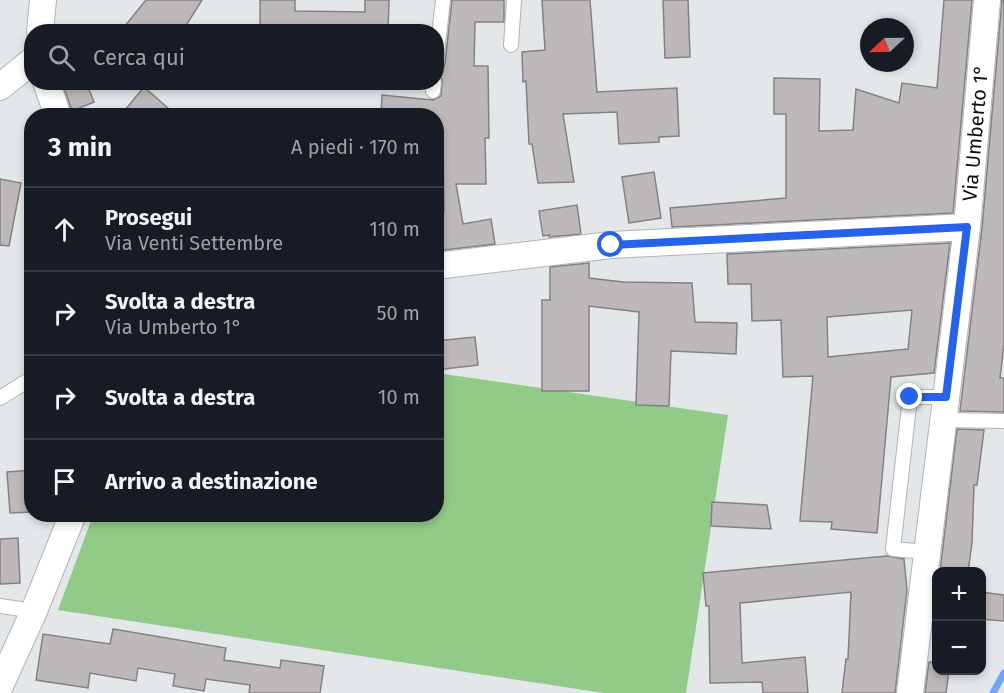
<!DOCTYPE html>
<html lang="it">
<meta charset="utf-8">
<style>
:root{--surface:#171b24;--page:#20242c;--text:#f1f3f6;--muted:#9ea1a6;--line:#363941}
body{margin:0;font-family:"Fira Sans",sans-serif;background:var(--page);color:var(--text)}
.controls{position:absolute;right:18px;bottom:18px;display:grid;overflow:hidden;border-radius:12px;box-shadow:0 3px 9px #0003}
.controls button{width:54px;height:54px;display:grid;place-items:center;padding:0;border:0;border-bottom:2px solid var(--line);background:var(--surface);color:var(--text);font:30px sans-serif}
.compass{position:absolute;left:860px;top:18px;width:54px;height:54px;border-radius:50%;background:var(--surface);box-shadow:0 3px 9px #0003;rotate:248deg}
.stop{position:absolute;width:18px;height:18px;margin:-14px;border:4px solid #2563eb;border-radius:50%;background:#fff}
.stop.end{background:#2563eb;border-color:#fff;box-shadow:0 2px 6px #0008}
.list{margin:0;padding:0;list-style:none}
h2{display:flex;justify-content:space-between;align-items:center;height:78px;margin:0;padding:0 24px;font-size:26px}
h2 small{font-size:20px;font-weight:400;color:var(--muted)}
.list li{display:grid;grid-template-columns:39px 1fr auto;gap:18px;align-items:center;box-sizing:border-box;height:84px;padding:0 24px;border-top:2px solid var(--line)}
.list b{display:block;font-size:22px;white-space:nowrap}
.list p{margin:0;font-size:20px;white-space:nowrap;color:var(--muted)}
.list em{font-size:20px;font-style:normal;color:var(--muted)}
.icon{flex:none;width:33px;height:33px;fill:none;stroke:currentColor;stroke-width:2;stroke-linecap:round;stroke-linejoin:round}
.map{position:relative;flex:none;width:1004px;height:693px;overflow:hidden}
.search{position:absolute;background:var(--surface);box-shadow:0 3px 9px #0003;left:24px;top:24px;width:420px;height:66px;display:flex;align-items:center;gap:15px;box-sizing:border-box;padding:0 21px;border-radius:24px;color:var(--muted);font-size:22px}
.panel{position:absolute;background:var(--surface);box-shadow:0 3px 9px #0003;left:24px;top:108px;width:420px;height:414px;border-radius:24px}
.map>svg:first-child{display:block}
.green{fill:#92ca88}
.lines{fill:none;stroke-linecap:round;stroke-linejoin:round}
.stream{stroke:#73a6f0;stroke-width:7}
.building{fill:#bdb9ba;stroke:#858082;stroke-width:1.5;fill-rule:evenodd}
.lane-casing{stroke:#b1b4b7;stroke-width:16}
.street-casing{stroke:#b1b4b7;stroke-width:28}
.lane{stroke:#fff;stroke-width:14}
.street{stroke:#fff;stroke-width:26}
.route{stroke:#2563eb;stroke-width:8}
.labels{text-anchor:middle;stroke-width:5;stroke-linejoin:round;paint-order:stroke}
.street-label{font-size:20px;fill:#101112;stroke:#fff}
</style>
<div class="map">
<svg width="1004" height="693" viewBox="0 0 1004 693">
<rect width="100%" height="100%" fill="#e4e7ea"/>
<polygon class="green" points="437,373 728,415 686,693 604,693 58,610 93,515 436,514"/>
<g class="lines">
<polyline class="stream" points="993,693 1004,673"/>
</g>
<g class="building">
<polygon points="146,0 202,0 182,32 120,32"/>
<polygon points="260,0 295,0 295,11 365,12 365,0 389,0 388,32 260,32"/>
<polygon points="452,0 504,0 504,22 475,22 474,66 488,66 489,138 485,138 486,184 456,184 463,224 491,219 495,244 436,251 436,230 440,229 438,213 444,212 443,142 436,142 436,116 381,116 382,95 433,100 441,96 442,79 436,74 436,71 444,67 445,63"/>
<polygon points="542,0 590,0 597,92 677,88 679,136 659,137 659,142 619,144 617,112 563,114 574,182 538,183 532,144 529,144 526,81 523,82 522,52 545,50"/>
<polygon points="663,0 688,0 690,57 665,58"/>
<polygon points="944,0 972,0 953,213 672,227 670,208 786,198 786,114 774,114 774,78 820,79 819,131 853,130 856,89 899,103 902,83 937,88"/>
<polygon points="1002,0 1004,0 1004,344 1000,378 1004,378 1004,412 960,411 982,228"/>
<polygon points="62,82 86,82 94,102 72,111"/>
<polygon points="144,87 177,116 120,116"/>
<polygon points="654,172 661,218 629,223 622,177"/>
<polygon points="0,179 21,183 9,246 0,245"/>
<polygon points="577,205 581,234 549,237 549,235 543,236 539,211"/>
<path d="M950 243 934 373 891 377 877 533 831 529 832 522 800 521 813 376 783 377 781 320 752 321 751 284H728L727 254ZM912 310 908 349 828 357 827 317Z"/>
<polygon points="589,263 589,278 623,282 692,283 695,322 737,323 736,354 671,351 669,406 636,405 639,312 589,306 589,391 542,391 542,300 550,300 550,267"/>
<polygon points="475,337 478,365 436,370 436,341"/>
<polygon points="957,429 984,430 977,485 974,485 972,543 968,572 940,572"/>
<polygon points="32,470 32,512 10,513 7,472"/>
<polygon points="712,502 767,505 771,529 711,526"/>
<polygon points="18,538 20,583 0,584 0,539"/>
<polygon points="887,556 904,559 907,590 895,693 842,693 846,659 848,659 851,592 740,603 742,663 805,657 808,693 763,693 762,682 710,683 709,606 706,606 703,573"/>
<polygon points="981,592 1004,595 1004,621 981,619"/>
<polygon points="113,629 226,648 224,660 280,668 281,660 324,666 320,693 249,693 250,685 206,679 204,691 173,686 175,674 138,668 136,681 90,673 88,688 36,680 43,634 110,644"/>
<polygon points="929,662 936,662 936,670 949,670 946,693 925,693"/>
</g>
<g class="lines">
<g class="lane-casing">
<g id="lane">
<polyline points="511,45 514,0"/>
<polyline points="436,62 443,0"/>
<polyline points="433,91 434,82"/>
<polyline points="0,398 32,378"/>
<polyline points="944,420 1004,421"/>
<polyline points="927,552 893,549 910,397 946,397"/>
<polyline points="0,606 34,611"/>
</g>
</g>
<g class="street-casing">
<g id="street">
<polyline points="40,32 43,0"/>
<polyline points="46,82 58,116"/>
<polyline points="0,87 32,61"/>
<polyline points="436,266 611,245 967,227"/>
<polyline points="0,686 34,611 73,514"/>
<path id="s1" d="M910 693 967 227 987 0"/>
</g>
</g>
<use href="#lane" class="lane"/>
<use href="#street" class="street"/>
</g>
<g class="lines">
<polyline class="route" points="611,245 967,227 946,397 910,397"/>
</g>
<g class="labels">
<g class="street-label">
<text dy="7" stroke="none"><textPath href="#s1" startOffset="564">Via Umberto 1°</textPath></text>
</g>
</g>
</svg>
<div class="controls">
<button>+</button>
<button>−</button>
</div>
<svg class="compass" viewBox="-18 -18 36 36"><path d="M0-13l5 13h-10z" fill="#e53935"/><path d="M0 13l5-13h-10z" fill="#9ea1a6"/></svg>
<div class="stop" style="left:611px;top:245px"></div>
<div class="stop end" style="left:910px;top:397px"></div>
<div class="search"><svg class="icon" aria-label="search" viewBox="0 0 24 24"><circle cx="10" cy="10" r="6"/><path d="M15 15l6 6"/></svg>Cerca qui</div>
<section class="panel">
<h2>3 min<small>A piedi · 170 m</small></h2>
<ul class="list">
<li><svg class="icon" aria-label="ahead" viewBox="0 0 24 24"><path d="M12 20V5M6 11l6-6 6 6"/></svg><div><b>Prosegui</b><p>Via Venti Settembre</p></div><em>110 m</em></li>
<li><svg class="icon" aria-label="right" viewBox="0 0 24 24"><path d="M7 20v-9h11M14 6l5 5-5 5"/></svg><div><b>Svolta a destra</b><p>Via Umberto 1°</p></div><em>50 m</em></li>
<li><svg class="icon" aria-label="right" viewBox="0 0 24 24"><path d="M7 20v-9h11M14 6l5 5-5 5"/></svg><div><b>Svolta a destra</b></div><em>10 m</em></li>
<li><svg class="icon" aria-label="arrive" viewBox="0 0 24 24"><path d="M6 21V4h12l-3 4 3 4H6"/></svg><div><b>Arrivo a destinazione</b></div></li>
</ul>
</section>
</div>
